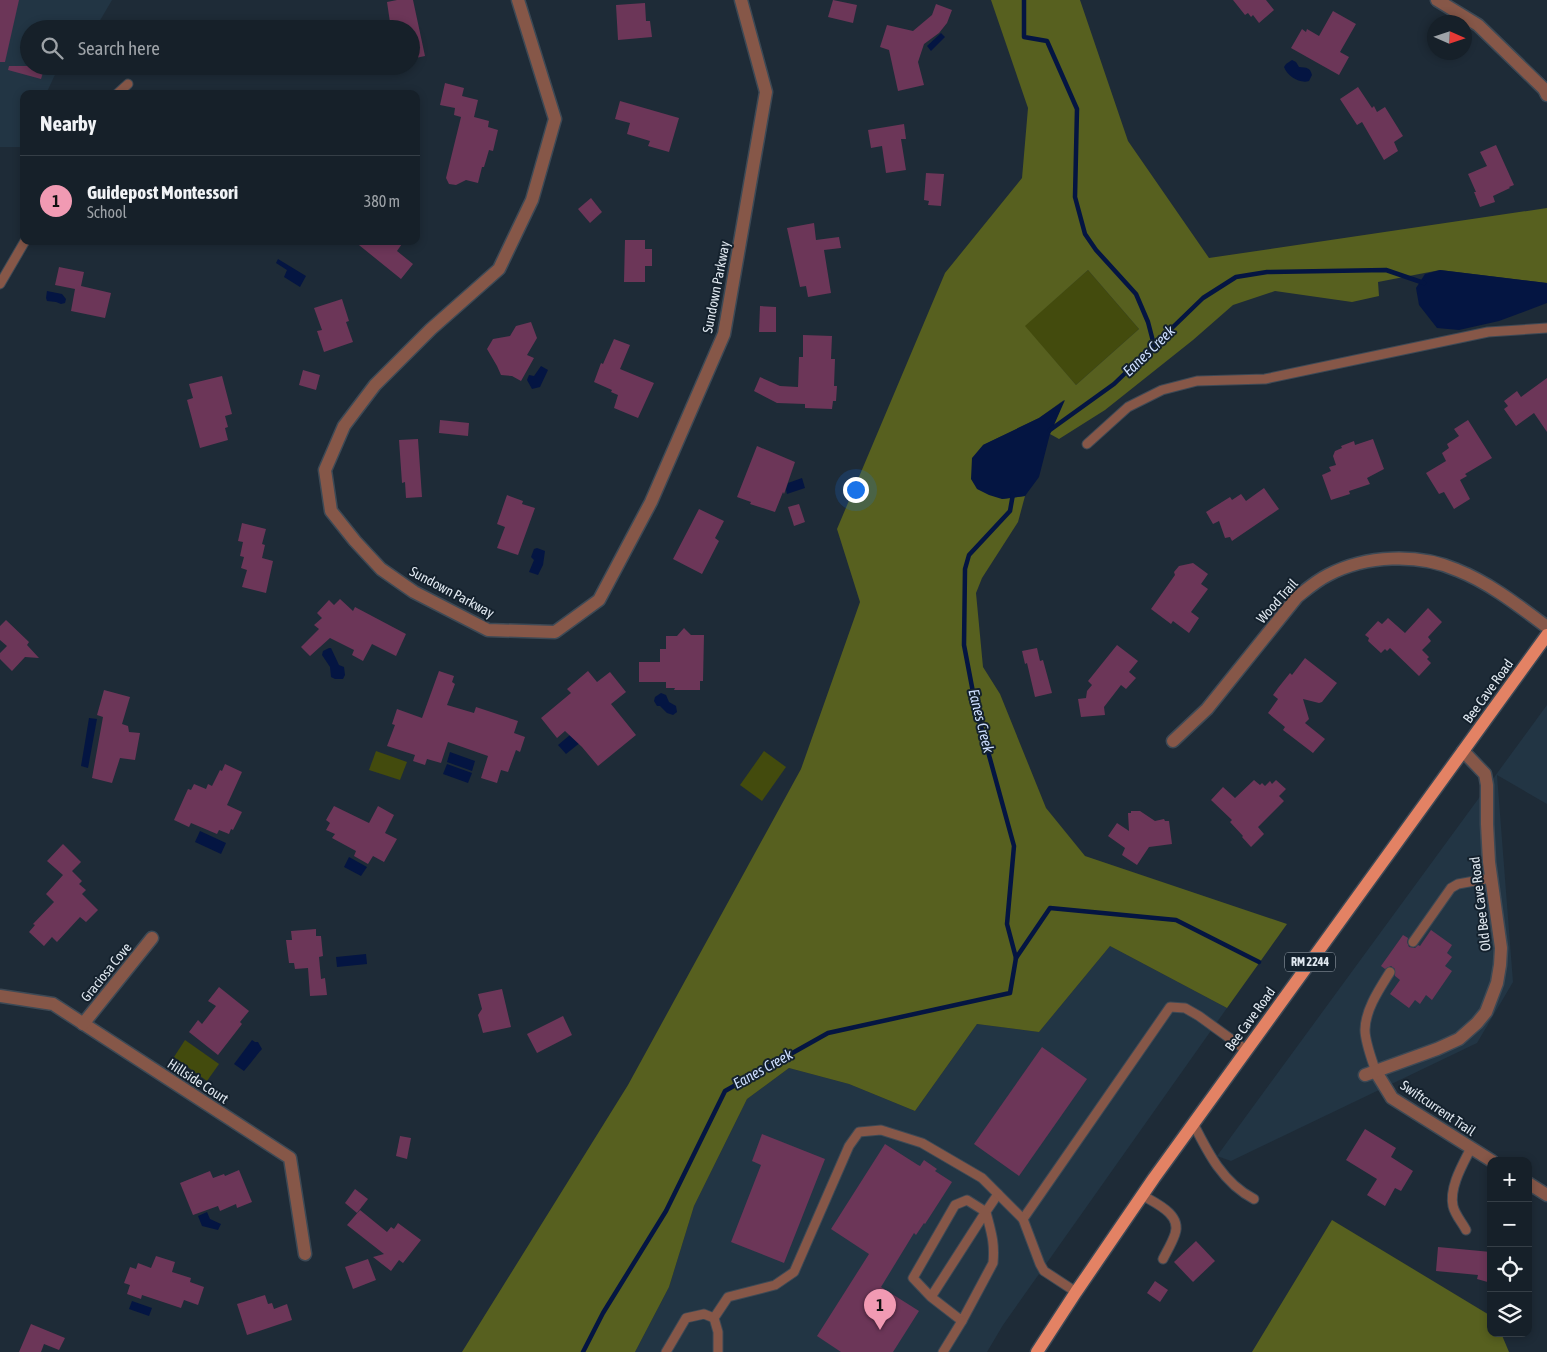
<!DOCTYPE html>
<meta charset="utf-8">
<style>
:root{--surface:#162029;--page:#1f2831;--text:#f1f3f6;--muted:#9ea3a8;--line:#353e46;--accent:#f19ab3}
body{margin:0;font-family:"Asap Condensed",sans-serif;background:var(--page);color:var(--text)}
.controls{position:absolute;right:15px;bottom:15px;display:grid;overflow:hidden;border-radius:10px;box-shadow:0 2px 8px #0003}
.controls button{width:45px;height:45px;display:grid;place-items:center;padding:0;border:0;border-bottom:1px solid var(--line);background:var(--surface);color:var(--text);font:25px sans-serif}
.compass{position:absolute;left:1427px;top:15px;width:45px;height:45px;border-radius:50%;background:var(--surface);box-shadow:0 2px 8px #0003;rotate:93deg}
.you{position:absolute;left:855px;top:489px;width:18px;height:18px;margin:-12px;border:4px solid #fff;border-radius:50%;background:#1a73e8;box-shadow:0 0 0 8px #1a73e833}
.badge{display:grid;place-items:center;width:32px;height:32px;border-radius:50%;background:var(--accent);color:#111;font-size:16px;font-weight:700}
.pin{position:absolute;translate:-50% -41px;filter:drop-shadow(0 1px 2px #0008)}
.pin::after{content:'';position:absolute;top:26px;width:18px;height:15px;background:inherit;clip-path:polygon(0 0,100% 0,50% 100%)}
.list{margin:0;padding:0;list-style:none}
h2{display:flex;justify-content:space-between;align-items:center;height:65px;margin:0;padding:0 20px;font-size:21px}
h2 small{font-size:16px;font-weight:400;color:var(--muted)}
.list li{display:grid;grid-template-columns:32px 1fr auto;gap:15px;align-items:center;box-sizing:border-box;height:90px;padding:0 20px;border-top:1px solid var(--line)}
.list b{display:block;font-size:19px;white-space:nowrap}
.list p{margin:0;font-size:16px;white-space:nowrap;color:var(--muted)}
.list em{font-size:16px;font-style:normal;color:var(--muted)}
.icon{flex:none;width:28px;height:28px;fill:none;stroke:currentColor;stroke-width:2;stroke-linecap:round;stroke-linejoin:round}
.map{position:relative;flex:none;width:1547px;height:1352px;overflow:hidden}
.search{position:absolute;background:var(--surface);box-shadow:0 2px 8px #0003;left:20px;top:20px;width:400px;height:55px;display:flex;align-items:center;gap:12px;box-sizing:border-box;padding:0 18px;border-radius:28px;color:var(--muted);font-size:19px}
.panel{position:absolute;background:var(--surface);box-shadow:0 2px 8px #0003;left:20px;top:90px;width:400px;height:155px;border-radius:10px}
.map>svg:first-child{display:block}
.built{fill:#223544}
.green{fill:#434b0d}
.forest{fill:#57601f;fill-rule:evenodd}
.water{fill:#041542}
.lines{fill:none;stroke-linecap:round;stroke-linejoin:round}
.stream{stroke:#041542;stroke-width:4.5}
.building{fill:#6c3658}
.lane-casing{stroke:#3d4955;stroke-width:11}
.street-casing{stroke:#3d4955;stroke-width:15}
.primary-casing{stroke:#3d4955;stroke-width:15}
.lane{stroke:#865748;stroke-width:9}
.street{stroke:#865748;stroke-width:12}
.primary{stroke:#e38264;stroke-width:12}
.labels{text-anchor:middle;stroke-width:4;stroke-linejoin:round;paint-order:stroke}
.shield{fill:#14212d;stroke:#a3acb6;stroke-width:1}
.shield-label{font-size:12px;font-weight:bold;fill:#e0e8f0}
.street-label{font-size:14px;fill:#e0e8f0;stroke:#14212d}
.water-label{font-size:15px;font-style:italic;fill:#cddefe;stroke:#14212d}
</style>
<div class="map">
<svg width="1547" height="1352" viewBox="0 0 1547 1352">
<rect width="100%" height="100%" fill="#1e2b37"/>
<g class="built">
<polygon points="0,0 112,0 95,29 29,29 29,66 59,66 46,94 24,94 24,141 21,147 0,147"/>
<polygon points="1547,705 1547,804 1497,775 1513,982 1477,1043 1231,1161 1217,1156"/>
<polygon points="1110,946 1227,1008 1003,1325 987,1352 635,1352 669,1287 694,1206 747,1099 789,1068 849,1084 915,1111 977,1024 1039,1032"/>
</g>
<g class="green">
<polygon points="1088,270 1139,329 1076,385 1024,326"/>
<polygon points="376,751 407,762 400,780 369,770"/>
<polygon points="764,751 786,767 762,801 740,785"/>
<polygon points="185,1040 219,1064 207,1081 174,1057"/>
</g>
<g class="forest">
<path d="M991 0H1080L1128 141 1209 258 1547 208V283L1440 270 1378 282 1379 296 1352 302 1275 291 1233 305 1193 340 1105 410 1059 439 1050 434 1064 400 1039 418 983 445 1002 499 1025 496 1018 522 982 578 976 593 983 667 1000 694 1046 808 1085 856 1287 924 1227 1008 1110 946 1039 1032 977 1024 915 1111 849 1084 789 1068 747 1099 694 1206 669 1287 635 1352H462L628 1085 801 769 860 602 837 529 945 273 1022 178 1028 108ZM1088 270 1139 329 1076 385 1025 326Z"/>
<polygon points="1332,1220 1491,1316 1491,1333 1501,1333 1509,1352 1252,1352"/>
</g>
<g class="water">
<polygon points="941,33 945,37 931,51 927,46"/>
<path d="M1292 60 1296 62 1299 67C1307 68 1310 67 1312 75L1309 81C1300 84 1287 76 1284 67L1286 64Z"/>
<polygon points="278,259 306,276 300,287 284,277 287,270 276,263"/>
<polygon points="1440,270 1547,283 1547,303 1499,321 1459,330 1437,328 1419,305 1416,288 1425,274"/>
<polygon points="47,291 62,294 66,299 65,303 61,304 56,302 47,301 46,298"/>
<polygon points="541,366 548,370 540,387 532,389 527,380 529,375 534,376"/>
<polygon points="1065,400 1050,434 1039,477 1025,496 1002,499 989,495 977,489 971,479 972,458 983,445 1039,418"/>
<polygon points="802,478 805,488 787,494 786,490 788,483"/>
<polygon points="537,548 545,551 543,565 538,575 529,572 534,560 531,557 534,549"/>
<polygon points="329,648 331,648 339,665 344,667 345,675 343,679 335,679 331,677 330,667 322,655 323,651"/>
<polygon points="661,693 666,695 669,702 676,706 677,712 673,715 667,713 660,706 657,706 654,701 655,697"/>
<polygon points="89,718 97,719 88,768 81,766"/>
<polygon points="583,724 591,734 566,754 558,745"/>
<polygon points="450,752 475,761 472,771 447,762"/>
<polygon points="447,764 472,773 468,783 443,774"/>
<polygon points="200,831 226,843 221,854 195,842"/>
<polygon points="349,857 367,867 361,876 344,867"/>
<polygon points="366,954 367,964 337,967 336,957"/>
<path d="M252 1040 255 1042H258L262 1049C255 1057 251 1063 244 1071L234 1064Z"/>
<polygon points="207,1212 210,1219 221,1224 218,1230 202,1226 198,1216"/>
<polygon points="132,1301 152,1308 149,1316 129,1309"/>
</g>
<g class="lines">
<g class="stream">
<polyline points="1024,0 1024,37 1047,41 1077,109 1075,197 1085,234 1096,250 1136,294 1148,322 1154,345"/>
<polyline points="1050,430 1114,384 1203,298 1236,277 1267,272 1386,270 1424,283"/>
<polyline points="1016,958 1050,908 1176,920 1259,962"/>
<polyline points="583,1352 603,1313 666,1211 725,1091 828,1033 1010,993 1016,958 1007,924 1014,846 976,708 964,645 965,569 969,555 1010,511 1013,494"/>
</g>
</g>
<g class="building">
<polygon points="0,0 19,0 5,62 0,62"/>
<polygon points="397,0 413,0 425,56 411,59 411,29 391,29 387,2"/>
<polygon points="833,0 857,5 853,23 828,17"/>
<polygon points="1233,0 1266,0 1274,10 1259,23 1253,15 1251,17 1248,13 1245,15"/>
<polygon points="645,3 646,21 650,21 652,37 618,40 616,5"/>
<polygon points="936,4 952,10 947,23 939,33 924,44 918,62 924,85 898,91 889,50 880,47 887,25 913,31 932,15"/>
<polygon points="1333,11 1356,24 1340,52 1349,57 1339,75 1291,48 1302,29 1306,32 1307,29 1319,36"/>
<polygon points="9,66 45,66 41,79 8,70"/>
<polygon points="445,83 464,88 462,96 478,100 474,117 489,121 488,127 498,130 493,151 489,150 484,167 482,167 478,183 466,180 456,185 449,184 446,178 461,117 454,115 455,108 440,105"/>
<polygon points="1358,87 1372,108 1374,106 1377,112 1385,107 1403,136 1394,142 1398,151 1384,160 1362,122 1357,125 1340,99"/>
<polygon points="620,101 679,118 669,152 648,146 650,141 627,134 630,123 615,119"/>
<polygon points="904,124 906,139 901,139 906,170 886,173 882,146 871,148 868,130"/>
<polygon points="1496,145 1514,185 1509,187 1510,188 1493,196 1495,202 1480,207 1474,192 1476,192 1468,174 1487,166 1480,152"/>
<polygon points="926,173 944,174 941,206 928,205 929,201 924,200"/>
<polygon points="591,198 602,212 590,223 578,209"/>
<polygon points="814,223 816,240 839,237 841,248 824,250 831,293 808,297 806,286 800,287 787,228"/>
<polygon points="625,240 645,240 645,249 652,249 652,266 645,266 645,282 624,282"/>
<polygon points="354,241 404,241 397,251 413,264 401,279"/>
<polygon points="59,267 84,272 81,286 111,293 105,318 71,311 75,289 55,285"/>
<polygon points="342,299 349,321 346,322 353,342 324,352 317,331 322,330 314,308"/>
<polygon points="760,306 776,307 776,332 759,332"/>
<polygon points="531,322 537,338 527,355 534,358 521,381 512,376 501,375 497,366 487,349 493,339 510,336 516,326"/>
<polygon points="803,335 832,336 831,359 835,359 834,386 837,386 836,401 833,401 832,409 805,408 805,404 777,403 754,391 760,377 780,386 798,387 799,357 803,357"/>
<polygon points="614,339 630,345 620,369 654,383 638,418 614,408 618,395 611,392 612,390 594,382 601,363 603,364"/>
<polygon points="303,370 320,375 316,390 299,385"/>
<polygon points="222,376 232,414 225,416 228,427 225,428 228,440 200,448 187,400 193,398 189,384"/>
<polygon points="1547,378 1547,432 1534,413 1516,426 1504,409 1508,406 1504,401 1517,391 1521,397"/>
<polygon points="440,420 469,423 468,436 439,433"/>
<polygon points="1468,420 1492,458 1465,474 1467,476 1460,480 1470,499 1454,509 1444,492 1439,494 1426,473 1446,461 1442,453 1449,448 1447,444 1459,436 1454,429"/>
<polygon points="418,439 422,497 406,498 405,482 402,483 399,440"/>
<polygon points="1373,439 1384,469 1367,478 1370,484 1349,491 1350,494 1331,500 1322,475 1331,471 1329,467 1336,465 1333,456 1335,451 1342,448 1341,446 1354,441 1355,445"/>
<polygon points="757,446 795,462 784,494 783,492 775,512 750,504 751,502 737,497"/>
<polygon points="1264,488 1279,509 1232,541 1230,537 1225,538 1219,521 1213,524 1206,512 1230,497 1232,500 1241,494 1246,501"/>
<polygon points="507,495 523,501 522,504 535,508 518,555 497,548 505,527 497,524"/>
<polygon points="799,504 805,522 794,526 788,507"/>
<polygon points="699,509 724,521 715,538 719,541 702,574 673,559"/>
<polygon points="242,523 266,529 262,544 265,545 262,558 273,561 266,593 242,587 247,570 241,568 244,557 240,556 243,542 238,541"/>
<polygon points="1193,563 1208,574 1201,584 1208,589 1191,612 1199,618 1189,633 1173,621 1171,624 1151,609 1175,575 1174,572 1179,566"/>
<polygon points="340,599 353,611 355,607 406,634 396,656 372,644 363,661 352,655 354,650 330,638 310,656 301,647 319,629 314,625 322,618 317,613 329,600 334,605"/>
<polygon points="1428,608 1442,622 1428,637 1431,641 1422,650 1429,657 1427,659 1431,663 1419,676 1390,648 1387,651 1385,649 1381,653 1368,641 1369,638 1365,635 1378,621 1382,624 1388,618 1405,633"/>
<polygon points="6,620 29,642 27,645 39,658 25,657 12,671 0,659 0,653 7,646 0,640 0,626"/>
<polygon points="684,628 691,635 704,635 703,681 700,681 700,690 674,690 675,688 666,688 666,682 639,682 639,662 660,662 660,649 666,649 666,636 677,636"/>
<polygon points="1117,645 1138,661 1129,672 1136,678 1126,689 1121,685 1104,707 1105,715 1081,717 1078,699 1086,698 1087,691 1092,685 1088,681"/>
<polygon points="1037,648 1040,661 1043,660 1052,693 1035,697 1027,663 1025,664 1022,651"/>
<polygon points="1305,658 1337,683 1322,702 1319,703 1303,699 1309,719 1305,723 1325,739 1313,753 1283,730 1285,727 1268,713 1278,699 1273,695 1278,688 1290,673 1292,675"/>
<polygon points="439,671 454,676 452,682 455,684 447,705 474,713 476,707 518,721 514,733 525,737 520,752 516,750 508,772 501,770 497,783 481,778 488,756 448,742 441,763 427,759 425,765 413,761 415,755 387,746 395,725 392,724 397,709 422,718"/>
<polygon points="588,671 597,682 610,672 626,692 611,704 636,735 598,766 582,747 565,731 557,738 541,718 571,693 567,689"/>
<polygon points="104,690 130,697 122,724 128,726 129,732 140,733 135,760 120,758 112,783 92,778 103,717 97,715"/>
<polygon points="225,764 242,772 227,805 242,812 233,830 231,829 229,834 219,830 217,834 191,823 189,827 174,820 188,789 191,790 194,784 206,789 208,784 212,786 220,770 222,771"/>
<polygon points="1254,780 1260,785 1262,783 1265,786 1270,781 1272,784 1276,780 1286,789 1279,796 1284,801 1258,827 1264,834 1251,847 1242,837 1243,836 1230,822 1232,820 1211,800 1223,787 1235,798"/>
<polygon points="334,806 369,823 378,806 394,815 385,833 397,839 384,862 373,856 368,864 354,856 356,851 332,838 335,834 326,830 330,823 326,820"/>
<polygon points="1131,811 1140,811 1155,821 1164,819 1165,821 1169,821 1172,844 1149,847 1137,865 1122,855 1125,848 1108,836 1117,823 1129,831 1128,813 1131,813"/>
<polygon points="63,844 81,862 72,871 82,881 79,884 86,890 82,894 98,910 86,922 80,917 57,942 52,937 44,946 29,932 35,925 33,924 54,902 46,894 63,875 47,861"/>
<polygon points="316,929 316,936 321,936 323,956 319,957 321,979 325,978 327,995 310,996 308,968 295,969 294,963 289,963 286,940 292,940 291,931"/>
<polygon points="1431,930 1452,945 1447,953 1452,957 1445,966 1452,971 1432,1000 1426,995 1420,1004 1415,1000 1409,1008 1390,994 1400,980 1395,976 1395,969 1391,966 1385,969 1381,966 1403,935 1408,938 1407,942 1409,947 1415,948 1418,945 1420,946"/>
<polygon points="219,987 249,1011 240,1022 242,1024 218,1055 189,1032 198,1020 202,1024 216,1006 208,1001"/>
<polygon points="502,989 511,1027 483,1033 478,1015 482,1009 478,994"/>
<polygon points="563,1016 572,1035 537,1053 527,1034"/>
<polygon points="1042,1047 1087,1079 1019,1176 974,1144"/>
<polygon points="1365,1129 1396,1148 1391,1157 1413,1171 1401,1191 1395,1188 1385,1206 1367,1195 1377,1179 1346,1160"/>
<polygon points="762,1134 825,1159 784,1263 731,1242 761,1165 752,1161"/>
<polygon points="400,1136 411,1138 407,1159 396,1156"/>
<polygon points="885,1144 918,1165 920,1166 924,1160 937,1169 935,1171 952,1182 925,1224 924,1223 916,1235 914,1233 881,1287 919,1311 893,1352 841,1352 817,1336 869,1254 831,1229"/>
<polygon points="239,1170 252,1202 237,1208 236,1204 220,1211 218,1206 193,1215 180,1183 210,1171 213,1178 224,1174 225,1176"/>
<polygon points="355,1189 368,1199 357,1213 345,1203"/>
<polygon points="360,1210 387,1232 391,1227 394,1229 398,1223 421,1240 403,1263 399,1260 391,1271 373,1257 384,1254 347,1225"/>
<polygon points="1196,1241 1215,1261 1193,1282 1174,1262"/>
<polygon points="1438,1247 1491,1252 1491,1283 1477,1279 1478,1275 1436,1271"/>
<polygon points="156,1256 175,1262 172,1272 191,1278 190,1282 204,1287 198,1305 184,1300 181,1308 142,1295 141,1299 127,1294 130,1285 124,1283 130,1267 136,1269 138,1263 151,1268"/>
<polygon points="368,1259 376,1280 353,1289 345,1267"/>
<polygon points="1155,1281 1168,1290 1160,1302 1147,1293"/>
<polygon points="265,1295 268,1304 272,1303 274,1309 287,1304 292,1320 247,1335 237,1304"/>
<polygon points="31,1324 65,1338 59,1350 44,1344 41,1352 19,1352"/>
</g>
<g class="lines">
<g class="lane-casing">
<g id="lane">
<polyline points="117,94 128,84"/>
<polyline points="0,284 25,241"/>
<polyline points="1087,444 1128,407 1162,390 1197,381 1265,379 1488,332 1547,328"/>
<polyline points="1413,942 1451,888 1458,884 1491,878"/>
<path d="M1376 1072C1372 1060 1365 1042 1365 1030 1365 1010 1380 988 1390 972"/>
<path d="M1193 1123C1208 1153 1223 1183 1254 1199"/>
<path d="M1142 1195C1155 1203 1182 1214 1175 1234 1172 1243 1167 1251 1163 1259"/>
<polyline points="1023,1219 1170,1007 1185,1008 1199,1016 1246,1050"/>
<path d="M1466 1230C1462 1222 1455 1215 1453 1206 1449 1187 1463 1164 1471 1148"/>
<path d="M931 1297 913 1278 955 1205 967 1200 986 1212C991 1232 995 1242 993 1263L962 1321 931 1297 983 1216 998 1194"/>
<polyline points="666,1352 686,1318 704,1314 714,1318"/>
<polyline points="718,1352 718,1332 714,1318 728,1297 775,1285 794,1272 849,1146 859,1132 881,1130 922,1143 982,1178 1023,1219 1040,1264 1044,1271 1076,1292"/>
<polyline points="943,1352 962,1321"/>
</g>
</g>
<g class="street-casing">
<g id="street">
<polyline points="518,0 555,119 532,200 499,269 431,329 375,385 344,426 325,470 331,511 355,541 381,569 414,592 488,630 555,632 599,600 651,502 724,334 766,92 741,0"/>
<polyline points="1437,0 1478,25 1544,89 1547,95"/>
<path d="M1173 741 1207 709 1297 597C1307 589 1316 581 1328 575 1366 555 1418 553 1457 570 1490 583 1519 606 1547 627"/>
<polyline points="0,996 53,1004 290,1158 305,1254"/>
<polyline points="83,1024 152,938"/>
<polyline points="1376,1072 1392,1098 1492,1161"/>
<polyline points="1365,1075 1437,1049 1459,1039 1477,1023 1486,1012 1497,983 1500,965 1501,948 1489,862 1487,824 1487,785 1485,774 1463,751"/>
<polyline points="1528,1183 1547,1195"/>
</g>
</g>
<g class="primary-casing">
<polyline id="primary" points="1037,1352 1076,1292 1154,1178 1547,635"/>
</g>
<use href="#lane" class="lane"/>
<use href="#street" class="street"/>
<use href="#primary" class="primary"/>
</g>
<g class="labels">
<rect class="shield" x="1285" y="952.5" width="50" height="19" rx="4"/>
<g class="shield-label">
<text x="1310" y="966">RM 2244</text>
</g>
<g class="street-label">
<text transform="translate(716 287) rotate(-79)" y="5">Sundown Parkway</text>
<text transform="translate(452 592) rotate(28)" y="5">Sundown Parkway</text>
<text transform="translate(1277 601) rotate(-48)" y="5">Wood Trail</text>
<text transform="translate(1488 691) rotate(-54)" y="5">Bee Cave Road</text>
<text transform="translate(1480 904) rotate(-97)" y="5">Old Bee Cave Road</text>
<text transform="translate(106 972) rotate(-51)" y="5">Graciosa Cove</text>
<text transform="translate(1250 1019) rotate(-54)" y="5">Bee Cave Road</text>
<text transform="translate(198 1081) rotate(33)" y="5">Hillside Court</text>
<text transform="translate(1438 1108) rotate(34)" y="5">Swiftcurrent Trail</text>
</g>
<g class="water-label">
<text transform="translate(1149 351) rotate(-44)" y="5">Eanes Creek</text>
<text transform="translate(981 721) rotate(76)" y="5">Eanes Creek</text>
<text transform="translate(763 1069) rotate(-29)" y="5">Eanes Creek</text>
</g>
</g>
</svg>
<div class="controls">
<button>+</button>
<button>−</button>
<button><svg class="icon" aria-label="locate" viewBox="0 0 24 24"><circle cx="12" cy="12" r="6"/><path d="M12 2v4M12 18v4M2 12h4M18 12h4"/></svg></button>
<button><svg class="icon" aria-label="layers" viewBox="0 0 24 24"><path d="M12 4l9 5-9 5-9-5zM3 14l9 5 9-5"/></svg></button>
</div>
<svg class="compass" viewBox="-18 -18 36 36"><path d="M0-13l5 13h-10z" fill="#e53935"/><path d="M0 13l5-13h-10z" fill="#9ea3a8"/></svg>
<div class="you"></div>
<div class="pin badge" style="left:880px;top:1330px">1</div>
<div class="search"><svg class="icon" aria-label="search" viewBox="0 0 24 24"><circle cx="10" cy="10" r="6"/><path d="M15 15l6 6"/></svg>Search here</div>
<section class="panel">
<h2>Nearby<small></small></h2>
<ul class="list">
<li><span class="badge">1</span><div><b>Guidepost Montessori</b><p>School</p></div><em>380 m</em></li>
</ul>
</section>
</div>
